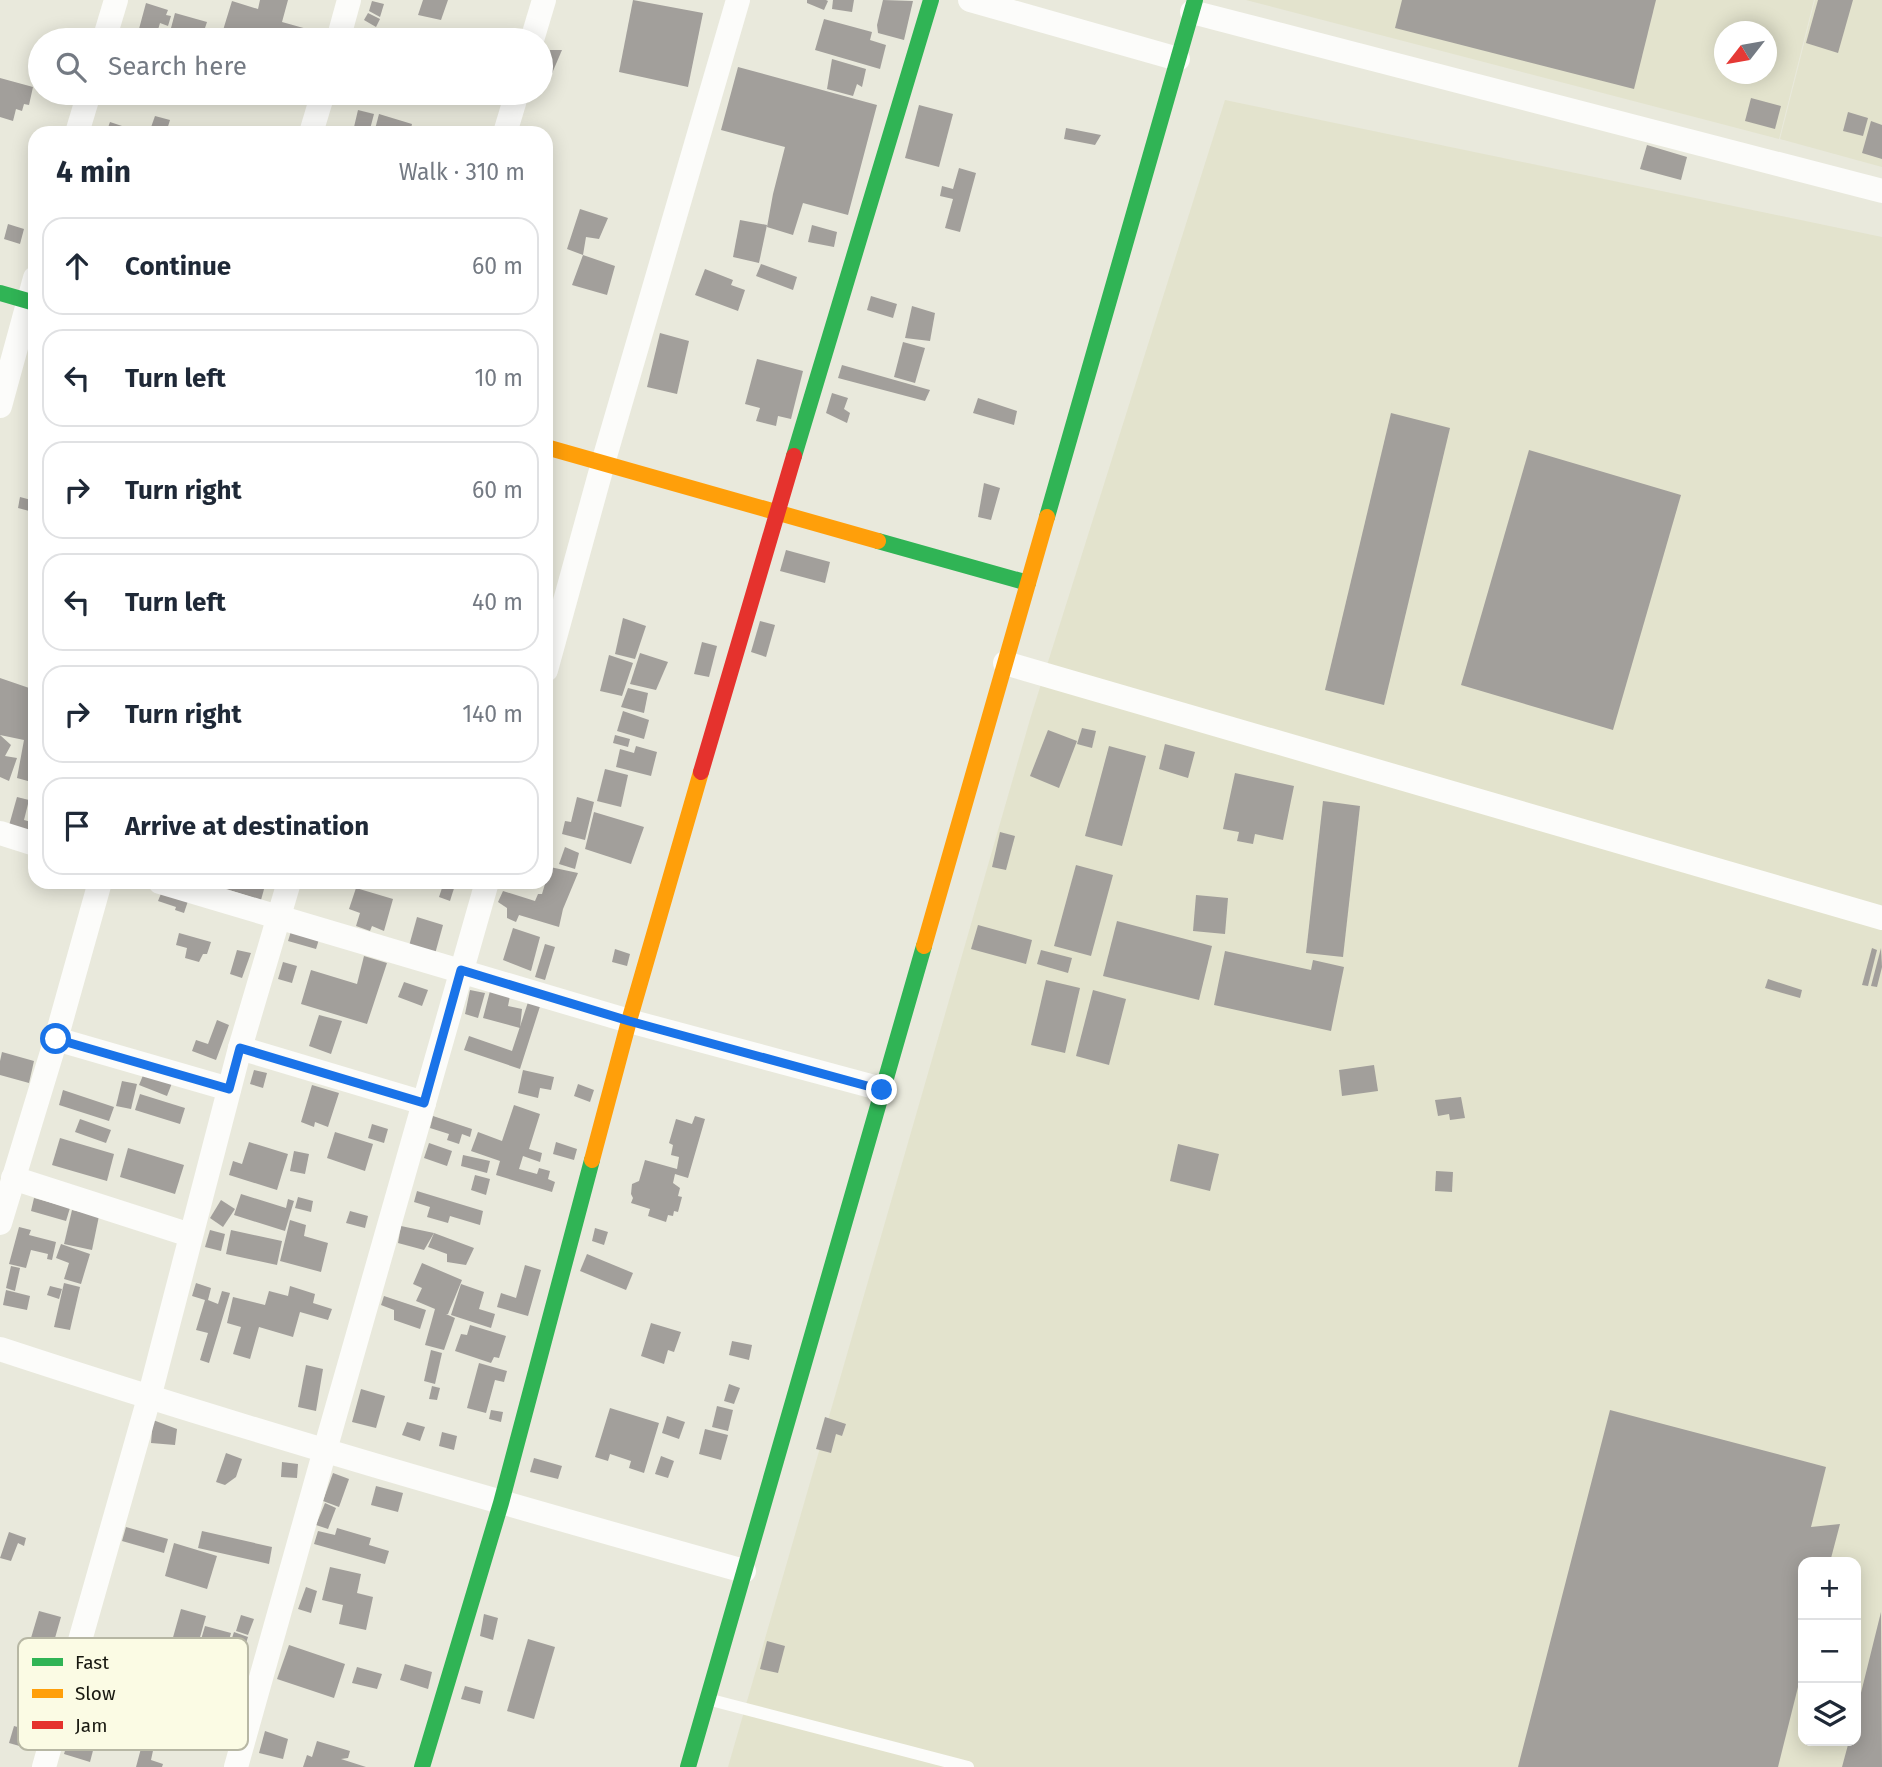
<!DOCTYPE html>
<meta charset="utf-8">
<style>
:root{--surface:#fff;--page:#f2f2f3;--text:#1f2937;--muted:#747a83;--line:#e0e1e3}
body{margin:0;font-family:"Fira Sans",sans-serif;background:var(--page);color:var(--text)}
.controls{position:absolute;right:21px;bottom:21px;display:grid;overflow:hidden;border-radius:14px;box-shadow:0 4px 18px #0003}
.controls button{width:63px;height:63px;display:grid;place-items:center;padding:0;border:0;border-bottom:2px solid var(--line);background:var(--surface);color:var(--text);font:35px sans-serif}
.compass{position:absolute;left:1714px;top:21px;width:63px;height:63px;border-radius:50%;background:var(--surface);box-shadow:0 4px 18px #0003;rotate:239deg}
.stop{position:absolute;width:21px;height:21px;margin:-16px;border:5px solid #1a73e8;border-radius:50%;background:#fff}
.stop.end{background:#1a73e8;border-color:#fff;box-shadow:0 2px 7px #0008}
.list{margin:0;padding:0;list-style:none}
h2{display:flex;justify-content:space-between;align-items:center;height:91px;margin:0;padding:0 28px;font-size:30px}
h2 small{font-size:23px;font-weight:400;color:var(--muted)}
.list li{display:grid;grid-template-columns:46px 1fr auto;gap:21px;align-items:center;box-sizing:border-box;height:98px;margin:0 14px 14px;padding:0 14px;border:2px solid var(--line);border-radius:21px}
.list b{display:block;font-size:26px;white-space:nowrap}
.list em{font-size:23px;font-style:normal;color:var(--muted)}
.icon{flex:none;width:38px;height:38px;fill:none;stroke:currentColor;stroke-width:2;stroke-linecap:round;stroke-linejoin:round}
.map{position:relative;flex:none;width:1882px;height:1767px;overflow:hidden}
.search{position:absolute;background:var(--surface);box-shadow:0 4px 18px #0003;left:28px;top:28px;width:525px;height:77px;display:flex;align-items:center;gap:18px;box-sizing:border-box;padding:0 24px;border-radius:38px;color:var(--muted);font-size:26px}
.panel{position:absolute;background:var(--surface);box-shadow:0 4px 18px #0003;left:28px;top:126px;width:525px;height:763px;border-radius:21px}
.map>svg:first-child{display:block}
.built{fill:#e3e3cd;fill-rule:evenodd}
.building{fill:#a29f9b}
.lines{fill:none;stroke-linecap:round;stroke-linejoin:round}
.lane{stroke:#fcfcfa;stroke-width:12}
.street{stroke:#fcfcfa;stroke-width:24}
.fast{stroke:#30b455;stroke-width:16}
.slow{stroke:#ff9f0a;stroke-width:16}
.jam{stroke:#e5322d;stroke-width:16}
.route{stroke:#1a73e8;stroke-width:9}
.key{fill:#fbfbe4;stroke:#b7b7a4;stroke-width:2}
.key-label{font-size:19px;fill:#17170f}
</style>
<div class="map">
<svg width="1882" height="1767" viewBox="0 0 1882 1767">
<rect width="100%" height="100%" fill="#e9e9dc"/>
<g class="built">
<path d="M1246 0H1814L1779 139ZM1724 32H1766V74H1724Z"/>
<polygon points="1815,0 1882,0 1882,167 1780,139"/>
<path d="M1225 100 1882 237V1767H728L1031 716ZM1803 1562H1856V1741H1803Z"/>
</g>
<g class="building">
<polygon points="260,0 288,0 282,22 325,34 323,40 220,40 232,1 258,9"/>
<polygon points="423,0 448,0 441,20 418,15"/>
<polygon points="633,0 703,13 688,87 619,72"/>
<polygon points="807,0 826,0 828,1 824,10 807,3"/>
<polygon points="833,0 854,0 852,12 832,9"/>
<polygon points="883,0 913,1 904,40 878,33 877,25"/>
<polygon points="1402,0 1656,0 1634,89 1395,28"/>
<polygon points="1818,0 1853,0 1838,53 1806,43"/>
<polygon points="372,1 384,4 380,17 369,11"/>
<polygon points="146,3 168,10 166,15 171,16 168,26 160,23 155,40 136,40"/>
<polygon points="175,13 207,22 202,37 171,28"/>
<polygon points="368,13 380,19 376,27 364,20"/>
<polygon points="824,19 872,32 870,40 886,45 880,69 815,50"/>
<polygon points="550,50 562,50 547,85 541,83 541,70"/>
<polygon points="832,59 866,69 862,87 857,84 853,96 827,89"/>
<polygon points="738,67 877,105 848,215 803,203 793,235 767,227 773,194 785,147 721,130"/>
<polygon points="0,78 33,87 29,105 24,104 22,111 16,109 13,121 0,117"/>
<polygon points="1751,98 1781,106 1775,129 1745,121"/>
<polygon points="919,105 953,114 939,167 905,158"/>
<polygon points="358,110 374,114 369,133 359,133 360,129 354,127"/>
<polygon points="1848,112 1868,118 1863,136 1843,131"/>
<polygon points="379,114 412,124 410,133 374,133"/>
<polygon points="155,116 170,120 166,133 149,133"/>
<polygon points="1871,121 1882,125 1882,159 1862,153"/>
<polygon points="110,122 125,127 123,133 106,133"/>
<polygon points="414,126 427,129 426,133 412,133"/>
<polygon points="1066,128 1101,135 1095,145 1064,139"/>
<polygon points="1647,145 1687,157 1681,180 1640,169"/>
<polygon points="959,168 976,173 960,232 945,228 953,199 940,196 942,186 953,189"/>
<polygon points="580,209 608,218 599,239 586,237 583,255 615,266 607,295 572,285 583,255 567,249"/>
<polygon points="740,220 767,225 759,263 733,257"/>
<polygon points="8,224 24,229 20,244 4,239"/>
<polygon points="812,225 837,232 834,247 808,242"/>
<polygon points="761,264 797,277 793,290 756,276"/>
<polygon points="705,269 733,280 731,285 745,290 738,311 695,295"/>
<polygon points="871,296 897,304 893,318 867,310"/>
<polygon points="912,306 935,313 930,341 905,338"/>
<polygon points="660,333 689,341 677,394 647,387"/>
<polygon points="903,342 925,348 915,383 894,377"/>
<polygon points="757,359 803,371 791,419 778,416 776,426 756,421 760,408 745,404"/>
<polygon points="842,365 930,390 925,401 838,378"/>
<polygon points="832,393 848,398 844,409 850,413 847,423 826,413"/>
<polygon points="978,398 1017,411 1014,425 973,413"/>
<polygon points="1391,413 1450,428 1384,705 1325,690"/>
<polygon points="1529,450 1681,495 1613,730 1461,685"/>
<polygon points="984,483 1000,488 991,520 978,517"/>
<polygon points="20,497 35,501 33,512 18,508"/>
<polygon points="786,550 830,562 825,583 780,571"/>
<polygon points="623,618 646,626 635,659 615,654"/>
<polygon points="760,621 775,625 766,657 751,652"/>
<polygon points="702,642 717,646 709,677 694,674"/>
<polygon points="640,653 668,662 656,690 630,684"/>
<polygon points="609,655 633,663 622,696 600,691"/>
<polygon points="0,678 35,690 35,783 17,778 24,740 0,735"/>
<polygon points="628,688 648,693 644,713 621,707"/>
<polygon points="623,711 649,720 644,739 617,731"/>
<polygon points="1082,728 1096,731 1092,748 1077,744"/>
<polygon points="1048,730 1077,741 1059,788 1030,776"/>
<polygon points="0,735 11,745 5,756 17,758 9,781 0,777"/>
<polygon points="615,735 630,739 628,747 613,743"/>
<polygon points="1165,744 1195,752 1188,778 1159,769"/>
<polygon points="636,746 657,752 651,776 616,767 620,749 634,753"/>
<polygon points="1109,746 1146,756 1122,846 1085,836"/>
<polygon points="605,769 628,775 621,807 597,801"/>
<polygon points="1235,773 1294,786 1283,840 1255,834 1253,844 1237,841 1239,832 1223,829"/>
<polygon points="17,797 29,800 24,820 35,823 35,837 8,829"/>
<polygon points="577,797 594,802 585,840 562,834 565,821 571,822"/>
<polygon points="1323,801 1360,806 1343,957 1306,953"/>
<polygon points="594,812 644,827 631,864 585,849"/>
<polygon points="1000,832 1015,836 1006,870 992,867"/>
<polygon points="565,847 579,853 575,869 559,864"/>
<polygon points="1076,865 1113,875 1091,956 1054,946"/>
<polygon points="550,867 578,873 563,909 559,927 519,915 516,922 507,918 507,908 498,902 503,891 535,901 538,894 542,894"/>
<polygon points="204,882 266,882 261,900"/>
<polygon points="444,882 456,882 450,901 439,897"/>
<polygon points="356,888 393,899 384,931 372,926 370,931 356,926 360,913 349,909"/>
<polygon points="162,891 188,901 184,913 175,910 176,907 158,901"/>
<polygon points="1196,895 1228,898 1225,934 1193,931"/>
<polygon points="417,917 443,925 435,954 409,946"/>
<polygon points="1117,921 1212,946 1199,1000 1103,976"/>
<polygon points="978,925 1032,940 1026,964 971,949"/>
<polygon points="292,928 320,936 316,949 288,941"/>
<polygon points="513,928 540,937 531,971 503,960"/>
<polygon points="179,933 211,942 207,954 203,954 199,962 185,958 187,948 176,945"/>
<polygon points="545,944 555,947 545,980 535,977"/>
<polygon points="1872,948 1877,950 1868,986 1862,985"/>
<polygon points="1881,948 1882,967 1877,987 1871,986"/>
<polygon points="615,949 630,954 627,966 612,962"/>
<polygon points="237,950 251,953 242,978 230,974"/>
<polygon points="1041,950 1072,958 1068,973 1037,964"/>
<polygon points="1225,951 1311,970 1313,960 1344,967 1331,1031 1214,1005"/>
<polygon points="364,956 387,963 367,1024 301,1004 311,970 357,984"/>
<polygon points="283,962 297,966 292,983 278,979"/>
<polygon points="1768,979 1802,990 1800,998 1765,988"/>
<polygon points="1046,980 1080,988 1065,1053 1031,1045"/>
<polygon points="404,982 428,990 422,1006 398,997"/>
<polygon points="470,990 485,993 478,1018 465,1014"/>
<polygon points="1093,990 1126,999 1109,1065 1076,1056"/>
<polygon points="490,991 510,996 508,1006 522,1009 520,1028 483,1018"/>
<polygon points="531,993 543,997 520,1069 464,1050 469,1036 512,1051"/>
<polygon points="319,1015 342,1021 331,1054 309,1046"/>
<polygon points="217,1020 229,1025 216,1060 192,1051 196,1040 208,1044"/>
<polygon points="2,1052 34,1061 29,1083 0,1075 0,1061"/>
<polygon points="1374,1065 1378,1091 1342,1096 1339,1070"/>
<polygon points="254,1070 267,1073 263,1088 250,1084"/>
<polygon points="523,1070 554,1077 551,1090 540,1088 538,1098 518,1093"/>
<polygon points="144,1073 172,1083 167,1096 139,1085"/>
<polygon points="122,1081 137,1084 131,1109 116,1106"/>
<polygon points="578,1084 594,1090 590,1102 574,1096"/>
<polygon points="312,1085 339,1093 328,1127 315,1122 314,1127 301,1122"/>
<polygon points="63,1090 114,1107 109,1121 59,1105"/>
<polygon points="140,1094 185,1108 180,1124 135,1110"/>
<polygon points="1461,1097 1465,1118 1450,1120 1449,1114 1438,1116 1435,1100"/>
<polygon points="514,1105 540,1114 529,1149 542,1153 540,1162 523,1156 519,1169 537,1174 539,1168 550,1171 548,1179 555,1182 552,1192 496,1175 500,1161 471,1151 478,1132 502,1141"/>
<polygon points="433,1116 472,1129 470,1137 462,1134 459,1144 447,1140 449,1134 430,1128"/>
<polygon points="695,1116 705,1119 688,1178 675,1174 673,1183 680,1188 678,1196 682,1197 678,1212 674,1211 673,1216 668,1215 666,1222 648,1216 650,1209 631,1203 633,1198 631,1194 632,1184 639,1181 645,1160 677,1169 679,1157 671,1155 673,1145 669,1143 676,1119 692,1124"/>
<polygon points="80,1119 111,1130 106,1143 75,1132"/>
<polygon points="372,1124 388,1129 384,1143 368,1138"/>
<polygon points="335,1132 373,1144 365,1171 327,1158"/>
<polygon points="60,1138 114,1154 107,1181 52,1165"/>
<polygon points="249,1142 288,1154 277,1190 229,1175 233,1161 242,1164"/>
<polygon points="556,1142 577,1149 574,1160 553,1154"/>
<polygon points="429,1143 452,1151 447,1166 424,1158"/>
<polygon points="1178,1144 1219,1154 1210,1191 1170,1181"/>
<polygon points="128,1148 184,1165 175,1194 120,1177"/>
<polygon points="294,1151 309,1154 305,1174 290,1171"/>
<polygon points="463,1155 490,1161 487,1173 461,1166"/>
<polygon points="1436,1171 1453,1172 1452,1192 1435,1191"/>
<polygon points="475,1175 490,1179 486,1195 471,1190"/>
<polygon points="417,1191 483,1211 480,1225 450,1216 448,1223 427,1217 430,1207 414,1202"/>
<polygon points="241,1194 286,1208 288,1199 294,1201 285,1231 234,1215"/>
<polygon points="298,1197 313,1201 311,1212 295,1208"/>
<polygon points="34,1198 70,1208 66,1221 31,1211"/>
<polygon points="221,1200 235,1209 223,1227 210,1218"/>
<polygon points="72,1210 99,1216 92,1250 64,1244"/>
<polygon points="350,1211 368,1216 365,1228 346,1223"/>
<polygon points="290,1220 306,1225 304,1236 328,1243 321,1272 280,1261"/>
<polygon points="401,1226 434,1233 424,1250 398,1243"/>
<polygon points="19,1227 31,1230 29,1235 56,1242 52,1260 47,1259 48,1254 31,1250 26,1268 9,1264"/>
<polygon points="595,1228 608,1232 604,1245 592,1241"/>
<polygon points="210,1230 225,1234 221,1251 205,1247"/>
<polygon points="231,1230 282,1241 277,1265 226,1254"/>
<polygon points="434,1233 474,1248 466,1265 447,1262 447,1254 428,1247"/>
<polygon points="61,1244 90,1254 81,1284 64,1279 69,1263 56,1258"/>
<polygon points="587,1254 633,1273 626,1290 580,1271"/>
<polygon points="422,1263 462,1280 448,1314 446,1314 455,1318 444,1350 425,1345 435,1309 416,1301 422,1288 413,1284"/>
<polygon points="525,1265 541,1270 528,1316 497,1307 501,1293 516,1298"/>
<polygon points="11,1266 20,1268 15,1291 6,1288"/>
<polygon points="64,1283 80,1287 70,1330 54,1327"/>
<polygon points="196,1283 211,1288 208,1300 218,1304 222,1291 230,1293 209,1363 200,1360 208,1333 196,1330 205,1300 192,1296"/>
<polygon points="461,1284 484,1292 479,1309 495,1314 491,1328 451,1315"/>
<polygon points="50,1286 62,1289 59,1299 47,1295"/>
<polygon points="290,1286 315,1294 313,1303 332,1309 328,1320 300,1312 293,1337 259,1327 250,1359 233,1354 241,1327 227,1323 233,1297 265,1305 269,1291 288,1296"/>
<polygon points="6,1290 30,1296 27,1310 3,1305"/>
<polygon points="384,1296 426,1310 420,1329 394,1320 394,1310 381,1305"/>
<polygon points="651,1323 681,1332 674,1352 668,1350 664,1364 641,1356"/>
<polygon points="470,1325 506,1336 499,1358 494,1357 491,1363 455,1351 461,1334 467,1335"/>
<polygon points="732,1341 752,1345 749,1360 729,1355"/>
<polygon points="431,1350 442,1353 435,1384 424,1381"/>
<polygon points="479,1363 507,1371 504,1382 495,1380 486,1413 467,1408"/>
<polygon points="306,1365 323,1369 316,1411 298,1407"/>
<polygon points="729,1384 740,1388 734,1404 724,1401"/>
<polygon points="432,1386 440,1388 437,1400 429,1399"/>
<polygon points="361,1389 385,1396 376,1428 352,1422"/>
<polygon points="717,1406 733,1410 728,1431 712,1427"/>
<polygon points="610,1408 659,1423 644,1473 629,1468 631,1461 610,1454 608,1461 595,1457"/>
<polygon points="491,1410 503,1412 501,1422 489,1419"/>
<polygon points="1610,1410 1826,1467 1811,1527 1840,1524 1830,1562 1803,1562 1803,1667 1778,1767 1518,1767"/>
<polygon points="667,1416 685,1422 679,1439 662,1433"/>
<polygon points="825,1417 846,1424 842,1436 836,1434 831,1453 816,1449"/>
<polygon points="153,1420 177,1429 175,1445 151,1443"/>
<polygon points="407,1422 425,1427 420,1441 402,1435"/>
<polygon points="705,1429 728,1435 721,1460 699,1454"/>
<polygon points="442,1432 457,1436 454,1450 439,1446"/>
<polygon points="226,1453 242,1459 236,1477 225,1485 216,1482"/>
<polygon points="661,1456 674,1461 668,1478 655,1474"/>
<polygon points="534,1458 562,1466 558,1479 530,1472"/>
<polygon points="282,1462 298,1464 297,1478 281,1477"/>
<polygon points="333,1473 349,1479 339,1507 323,1501"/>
<polygon points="376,1486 403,1493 398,1512 371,1505"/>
<polygon points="325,1503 336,1508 328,1529 316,1525"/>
<polygon points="126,1527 168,1539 164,1553 122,1541"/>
<polygon points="337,1528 371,1538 369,1545 389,1551 385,1564 314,1544 318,1531 335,1535"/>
<polygon points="202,1531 272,1547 269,1564 198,1548"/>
<polygon points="9,1532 26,1538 24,1546 18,1543 11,1561 0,1558"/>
<polygon points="174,1543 217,1556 207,1589 165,1576"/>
<polygon points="330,1567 361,1574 357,1593 373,1597 366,1630 339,1624 343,1605 322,1600"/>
<polygon points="306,1587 317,1591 311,1613 298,1609"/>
<polygon points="181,1609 206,1616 184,1694 159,1687"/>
<polygon points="39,1611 61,1617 53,1645 31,1638"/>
<polygon points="1881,1612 1882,1767 1842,1767 1849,1741 1856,1741 1856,1713"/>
<polygon points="484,1614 498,1618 493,1640 480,1636"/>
<polygon points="241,1615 254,1619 248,1635 236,1631"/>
<polygon points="205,1626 231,1633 224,1658 198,1650"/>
<polygon points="234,1632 248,1637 244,1649 230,1644"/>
<polygon points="528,1639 555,1647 534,1719 507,1711"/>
<polygon points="767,1641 785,1646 778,1673 760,1669"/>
<polygon points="289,1645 345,1664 334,1698 277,1679"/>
<polygon points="405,1664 432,1672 428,1689 400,1680"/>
<polygon points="357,1667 382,1674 377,1689 352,1683"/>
<polygon points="465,1686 483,1691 480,1704 461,1699"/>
<polygon points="14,1726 28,1730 23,1747 9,1743"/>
<polygon points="147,1726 173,1733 168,1750 154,1746 151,1760 163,1764 162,1767 136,1767"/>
<polygon points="265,1731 288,1739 283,1759 259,1753"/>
<polygon points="70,1735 95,1743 90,1762 64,1754"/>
<polygon points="317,1741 350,1751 348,1758 341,1759 366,1767 303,1767 307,1755 312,1757"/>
</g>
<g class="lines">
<polyline class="lane" points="711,1700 968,1767"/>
<g class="street">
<polyline points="970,0 1178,59"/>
<polyline points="1192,12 1882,191"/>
<polyline points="104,40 116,0"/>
<polyline points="338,40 349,0"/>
<polyline points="532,40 544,0"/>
<polyline points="77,133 89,93"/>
<polyline points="311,133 323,93"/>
<polyline points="505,133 517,93"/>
<polyline points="0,406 35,278"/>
<polyline points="1005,663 1882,918"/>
<polyline points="546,670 603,463 738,0"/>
<polyline points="0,833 35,844"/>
<polyline points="160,882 629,1021 882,1089"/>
<polyline points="56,1039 229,1089"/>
<polyline points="240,1048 424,1103"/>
<polyline points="13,1178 190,1235"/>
<polyline points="0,1223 56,1039 100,882"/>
<path d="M0 1349C246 1430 495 1501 744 1571"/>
<polyline points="44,1767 149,1398 240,1048 289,882"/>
<polyline points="236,1767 325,1450 487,882"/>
</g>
<g class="fast">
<polyline points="0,293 35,303"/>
<polyline points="794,456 931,0"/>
<polyline points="1047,517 1195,0"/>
<polyline points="878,541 1028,583"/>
<polyline points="422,1767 501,1503 592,1160"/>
<polyline points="688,1767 924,946"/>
</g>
<g class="slow">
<polyline points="546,447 878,541"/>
<polyline points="924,946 1047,517"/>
<polyline points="592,1160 629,1021 701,772"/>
</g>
<polyline class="jam" points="701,772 794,456"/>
</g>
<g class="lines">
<polyline class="route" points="56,1039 229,1089 240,1048 424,1103 461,970 629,1021 882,1090"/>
</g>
<rect x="18" y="1638" width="230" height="112" rx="10" class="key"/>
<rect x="32" y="1658" width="31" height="8" fill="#30b455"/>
<rect x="32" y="1689" width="31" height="9" fill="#ff9f0a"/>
<rect x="32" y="1721" width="31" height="8" fill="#e5322d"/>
<g class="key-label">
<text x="75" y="1669">Fast</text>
<text x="75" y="1700">Slow</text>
<text x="75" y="1732">Jam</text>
</g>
</svg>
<div class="controls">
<button>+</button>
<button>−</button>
<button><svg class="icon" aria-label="layers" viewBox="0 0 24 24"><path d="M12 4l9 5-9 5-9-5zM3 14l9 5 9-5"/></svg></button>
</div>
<svg class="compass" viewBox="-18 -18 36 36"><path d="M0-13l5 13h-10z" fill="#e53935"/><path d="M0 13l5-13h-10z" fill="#747a83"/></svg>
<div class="stop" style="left:56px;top:1039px"></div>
<div class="stop end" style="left:882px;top:1090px"></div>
<div class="search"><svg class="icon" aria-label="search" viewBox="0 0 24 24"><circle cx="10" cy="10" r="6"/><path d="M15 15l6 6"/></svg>Search here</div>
<section class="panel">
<h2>4 min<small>Walk · 310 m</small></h2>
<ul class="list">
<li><svg class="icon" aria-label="ahead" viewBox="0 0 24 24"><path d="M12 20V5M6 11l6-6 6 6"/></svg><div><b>Continue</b></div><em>60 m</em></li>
<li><svg class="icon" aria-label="left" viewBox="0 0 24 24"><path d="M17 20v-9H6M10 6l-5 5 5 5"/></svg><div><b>Turn left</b></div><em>10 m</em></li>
<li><svg class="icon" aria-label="right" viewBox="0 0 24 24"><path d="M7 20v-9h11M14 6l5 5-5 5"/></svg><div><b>Turn right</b></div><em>60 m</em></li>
<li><svg class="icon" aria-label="left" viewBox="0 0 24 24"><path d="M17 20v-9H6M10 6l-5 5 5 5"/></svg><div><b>Turn left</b></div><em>40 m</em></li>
<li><svg class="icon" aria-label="right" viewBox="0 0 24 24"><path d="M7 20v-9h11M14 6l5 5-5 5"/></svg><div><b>Turn right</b></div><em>140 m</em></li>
<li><svg class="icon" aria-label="arrive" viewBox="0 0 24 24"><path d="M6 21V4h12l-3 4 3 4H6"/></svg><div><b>Arrive at destination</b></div></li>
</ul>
</section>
</div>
